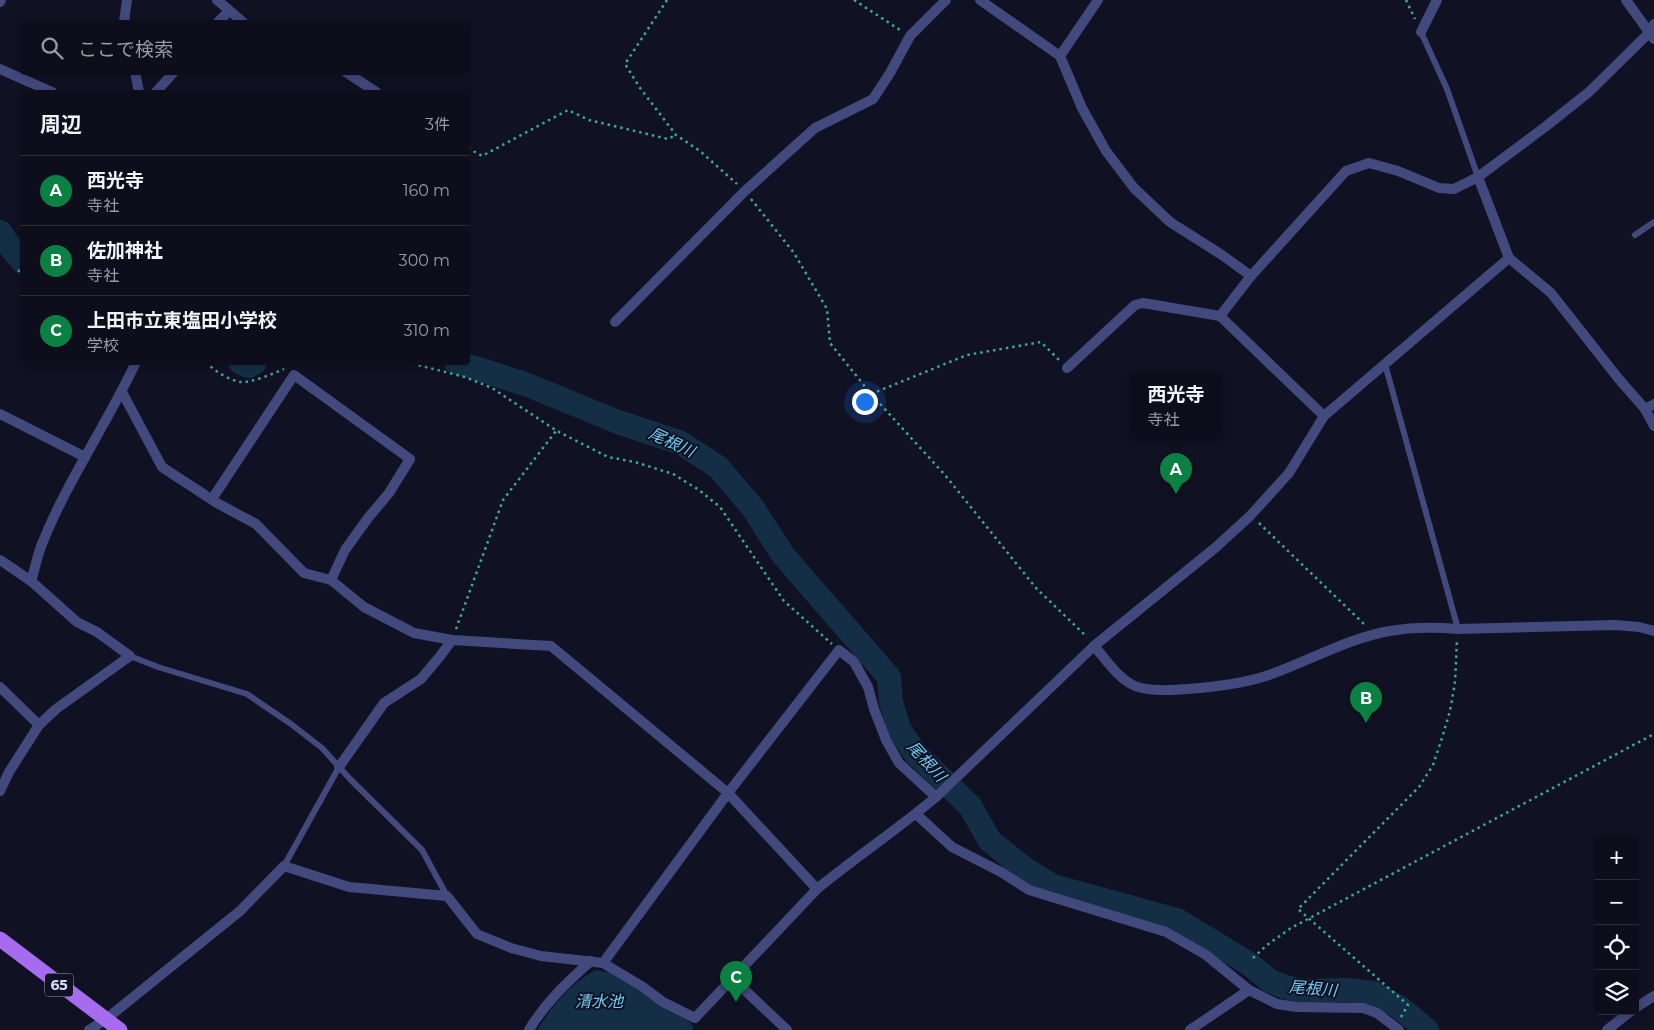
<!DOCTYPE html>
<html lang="ja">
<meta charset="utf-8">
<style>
:root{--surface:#0d0d1b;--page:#1b1b28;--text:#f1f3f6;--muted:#9a9ca3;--line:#2d2d3a;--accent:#0b8043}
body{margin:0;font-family:Montserrat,"Noto Sans JP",sans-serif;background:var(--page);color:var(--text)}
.controls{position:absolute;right:15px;bottom:15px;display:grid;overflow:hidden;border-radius:5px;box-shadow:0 2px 8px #0003}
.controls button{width:45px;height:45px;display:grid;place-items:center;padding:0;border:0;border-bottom:1px solid var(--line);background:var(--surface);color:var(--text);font:25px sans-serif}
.you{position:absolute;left:864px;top:401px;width:18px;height:18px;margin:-12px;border:4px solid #fff;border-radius:50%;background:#1a73e8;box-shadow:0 0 0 8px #1a73e833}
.badge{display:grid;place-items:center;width:32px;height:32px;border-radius:50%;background:var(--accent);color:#fff;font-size:16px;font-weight:700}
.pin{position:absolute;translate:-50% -41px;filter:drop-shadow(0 1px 2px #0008)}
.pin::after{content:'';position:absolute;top:26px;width:18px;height:15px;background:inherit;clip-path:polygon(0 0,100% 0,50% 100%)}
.popup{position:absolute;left:1130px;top:372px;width:92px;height:65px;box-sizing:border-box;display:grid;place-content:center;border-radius:5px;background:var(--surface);filter:drop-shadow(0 1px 4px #0005);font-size:16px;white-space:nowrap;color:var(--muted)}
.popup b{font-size:19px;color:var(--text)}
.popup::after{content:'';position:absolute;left:50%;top:100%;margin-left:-10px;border:10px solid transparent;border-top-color:var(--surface)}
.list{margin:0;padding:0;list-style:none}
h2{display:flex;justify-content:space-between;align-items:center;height:65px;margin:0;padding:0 20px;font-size:21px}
h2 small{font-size:16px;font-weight:400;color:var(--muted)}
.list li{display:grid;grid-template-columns:32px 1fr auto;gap:15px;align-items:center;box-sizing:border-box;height:70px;padding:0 20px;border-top:1px solid var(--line)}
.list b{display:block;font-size:19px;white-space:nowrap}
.list p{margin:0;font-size:16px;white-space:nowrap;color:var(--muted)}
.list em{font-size:16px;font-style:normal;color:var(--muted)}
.icon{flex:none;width:28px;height:28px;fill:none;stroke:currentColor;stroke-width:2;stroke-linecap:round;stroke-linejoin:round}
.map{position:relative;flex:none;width:1654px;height:1030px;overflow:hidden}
.search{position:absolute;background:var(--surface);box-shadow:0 2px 8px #0003;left:20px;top:20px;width:450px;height:55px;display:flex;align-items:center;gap:12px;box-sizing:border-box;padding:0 18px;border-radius:5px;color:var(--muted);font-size:19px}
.panel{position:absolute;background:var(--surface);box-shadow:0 2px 8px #0003;left:20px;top:90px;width:450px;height:275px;border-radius:5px}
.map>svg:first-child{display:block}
.water{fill:#142f45}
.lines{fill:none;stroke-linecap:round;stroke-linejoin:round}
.river{stroke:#142f45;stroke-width:24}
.path{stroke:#3daa91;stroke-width:2.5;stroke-dasharray:2.5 4;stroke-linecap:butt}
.lane{stroke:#41497d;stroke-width:6}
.street{stroke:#41497d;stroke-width:10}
.primary{stroke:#a76bef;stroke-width:15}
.labels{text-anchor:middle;stroke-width:4;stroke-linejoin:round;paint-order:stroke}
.shield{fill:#111124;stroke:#9c9eba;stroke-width:1}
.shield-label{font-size:14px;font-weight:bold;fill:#d8dafb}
.water-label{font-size:16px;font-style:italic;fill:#71cbef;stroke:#111124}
</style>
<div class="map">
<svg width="1654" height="1030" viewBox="0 0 1654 1030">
<rect width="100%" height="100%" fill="#111124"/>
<path class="water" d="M596 970 610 973 687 1019 693 1026V1030H537C552 1006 571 983 596 970Z"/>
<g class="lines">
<g class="river">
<polyline points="0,232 8,244 22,261"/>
<polyline points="240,362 248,366 255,362"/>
<polyline points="456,362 525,384 618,422 681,443 718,467 753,508 783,555 889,677 891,702 899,729 915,753 970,806 990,841 1025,869 1053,886 1177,920 1248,963 1270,981 1285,987 1304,991 1348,990 1373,993 1399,1007 1427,1030"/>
</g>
<g class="path">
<polyline points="667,0 625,64 640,88 676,135 700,151 737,184"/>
<polyline points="854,0 900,30"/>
<polyline points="1406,0 1415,19"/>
<polyline points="468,148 482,156 568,110 589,120 668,139 676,135"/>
<polyline points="751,199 794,253 827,309 830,343 871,394 945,475 1036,588 1087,637"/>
<polyline points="18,270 22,274"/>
<path d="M206 362C214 371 229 380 241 382 252 383 274 373 284 369"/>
<polyline points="406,362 465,377 492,388 557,431 608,457 635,462 673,474 699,490 720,507 784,601 832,644"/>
<polyline points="871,394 967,355 1041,342 1059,360"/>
<polyline points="1259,523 1365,625"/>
<polyline points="456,629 503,500 556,431"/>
<polyline points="1253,958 1267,945 1291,928 1654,734"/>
<polyline points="1401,1017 1408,1005 1298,909 1404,802 1419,787 1433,765 1442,738 1450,711 1455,682 1457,639"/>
</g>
<g class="lane">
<polyline points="1421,32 1447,89 1478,177"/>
<polyline points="1635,235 1654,222"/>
<polyline points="1385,364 1458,629"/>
<polyline points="130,656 158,667 247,694 291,724 322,748 350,779 422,850 447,896"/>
<polyline points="284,866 339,767"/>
</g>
<g class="street">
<polyline points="217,0 243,22"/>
<polyline points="980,0 1060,56 1082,108 1106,151 1134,188 1170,222 1222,255 1251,276"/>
<polyline points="1626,0 1654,39"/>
<polyline points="0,2 1,0"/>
<polyline points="124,22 127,0"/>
<polyline points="218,22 229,11"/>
<polyline points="1421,32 1437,0"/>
<polyline points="1060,56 1098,0"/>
<polyline points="0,69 52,92"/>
<polyline points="135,72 139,92"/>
<polyline points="346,72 376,92"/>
<polyline points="156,92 174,72"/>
<polyline points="1478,177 1509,258 1551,293 1618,378 1645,409 1654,426"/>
<polyline points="615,322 745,191 815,128 873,99 890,73 910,36 946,0"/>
<polyline points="1067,368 1135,305 1143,303 1220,316"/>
<polyline points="122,392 162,467 217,503 256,524 304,573 331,580 364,607 414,633 452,640 551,646 728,793 817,889"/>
<polyline points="1645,409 1654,404"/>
<polyline points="0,414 85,457"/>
<polyline points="1324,416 1220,316 1251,276 1346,171 1369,163 1398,171 1439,188 1454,189 1478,177 1545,127 1589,92 1650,32 1654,24"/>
<polyline points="212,499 294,375 410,459 389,493 368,518 345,550 331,580"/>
<polyline points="0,560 31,581 77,622 97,632 130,656 56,709 39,725 9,772 0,791"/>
<path d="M31 581C35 569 37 556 42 544 67 481 107 424 136 362"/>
<path d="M1094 646C1106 659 1118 679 1135 686 1150 692 1171 690 1187 689 1215 687 1243 684 1269 675 1309 661 1348 638 1390 631 1412 627 1435 627 1458 629L1615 625 1639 627 1654 631"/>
<polyline points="0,687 39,725"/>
<polyline points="339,767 384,703 421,679 441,655 452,640"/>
<polyline points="916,814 952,847 1001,872 1029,890 1166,932 1206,955 1249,990 1277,1004 1297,1007 1363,1008 1377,1013 1399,1030"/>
<polyline points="603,963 728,793 839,650 854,662 868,687 874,709 886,740 899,763 936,797"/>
<polyline points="732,978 787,1030"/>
<polyline points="1635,1008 1654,996"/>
<path d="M89 1030 105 1020 240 911 284 866 349 887 447 896 477 934 511 948 541 956 603 963 643 987 663 1002 695 1018 817 889C856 857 898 829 936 797L1094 646 1215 548 1250 516 1289 473 1324 416 1509 258"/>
<path d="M529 1030C545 1003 567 982 591 961"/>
<polyline points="1190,1030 1249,990"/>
<polyline points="1607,1030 1631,1011"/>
</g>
<polyline class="primary" points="0,939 120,1030"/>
</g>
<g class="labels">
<rect class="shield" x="45" y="973.5" width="28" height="23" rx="4"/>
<g class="shield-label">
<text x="59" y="990">65</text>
</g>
<g class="water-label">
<text transform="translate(672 442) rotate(25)" y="6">尾根川</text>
<text transform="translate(927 761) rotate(47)" y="6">尾根川</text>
<text transform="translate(1313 988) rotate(5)" y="6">尾根川</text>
<text x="599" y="1007">清水池</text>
</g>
</g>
</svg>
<div class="controls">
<button>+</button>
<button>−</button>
<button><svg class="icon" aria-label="locate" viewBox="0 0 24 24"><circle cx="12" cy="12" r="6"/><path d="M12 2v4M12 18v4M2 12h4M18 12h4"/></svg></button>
<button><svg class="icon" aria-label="layers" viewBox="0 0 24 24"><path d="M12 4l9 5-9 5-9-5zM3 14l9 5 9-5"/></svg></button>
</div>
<div class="you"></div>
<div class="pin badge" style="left:1176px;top:494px">A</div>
<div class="popup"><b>西光寺</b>寺社</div>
<div class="pin badge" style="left:1366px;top:723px">B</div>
<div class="pin badge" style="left:736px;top:1002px">C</div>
<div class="search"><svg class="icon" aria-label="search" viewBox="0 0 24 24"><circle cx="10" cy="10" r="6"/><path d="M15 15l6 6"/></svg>ここで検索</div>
<section class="panel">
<h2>周辺<small>3件</small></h2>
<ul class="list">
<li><span class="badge">A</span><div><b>西光寺</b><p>寺社</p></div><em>160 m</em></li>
<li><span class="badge">B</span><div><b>佐加神社</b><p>寺社</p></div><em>300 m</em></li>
<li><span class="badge">C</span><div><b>上田市立東塩田小学校</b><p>学校</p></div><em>310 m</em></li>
</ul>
</section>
</div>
